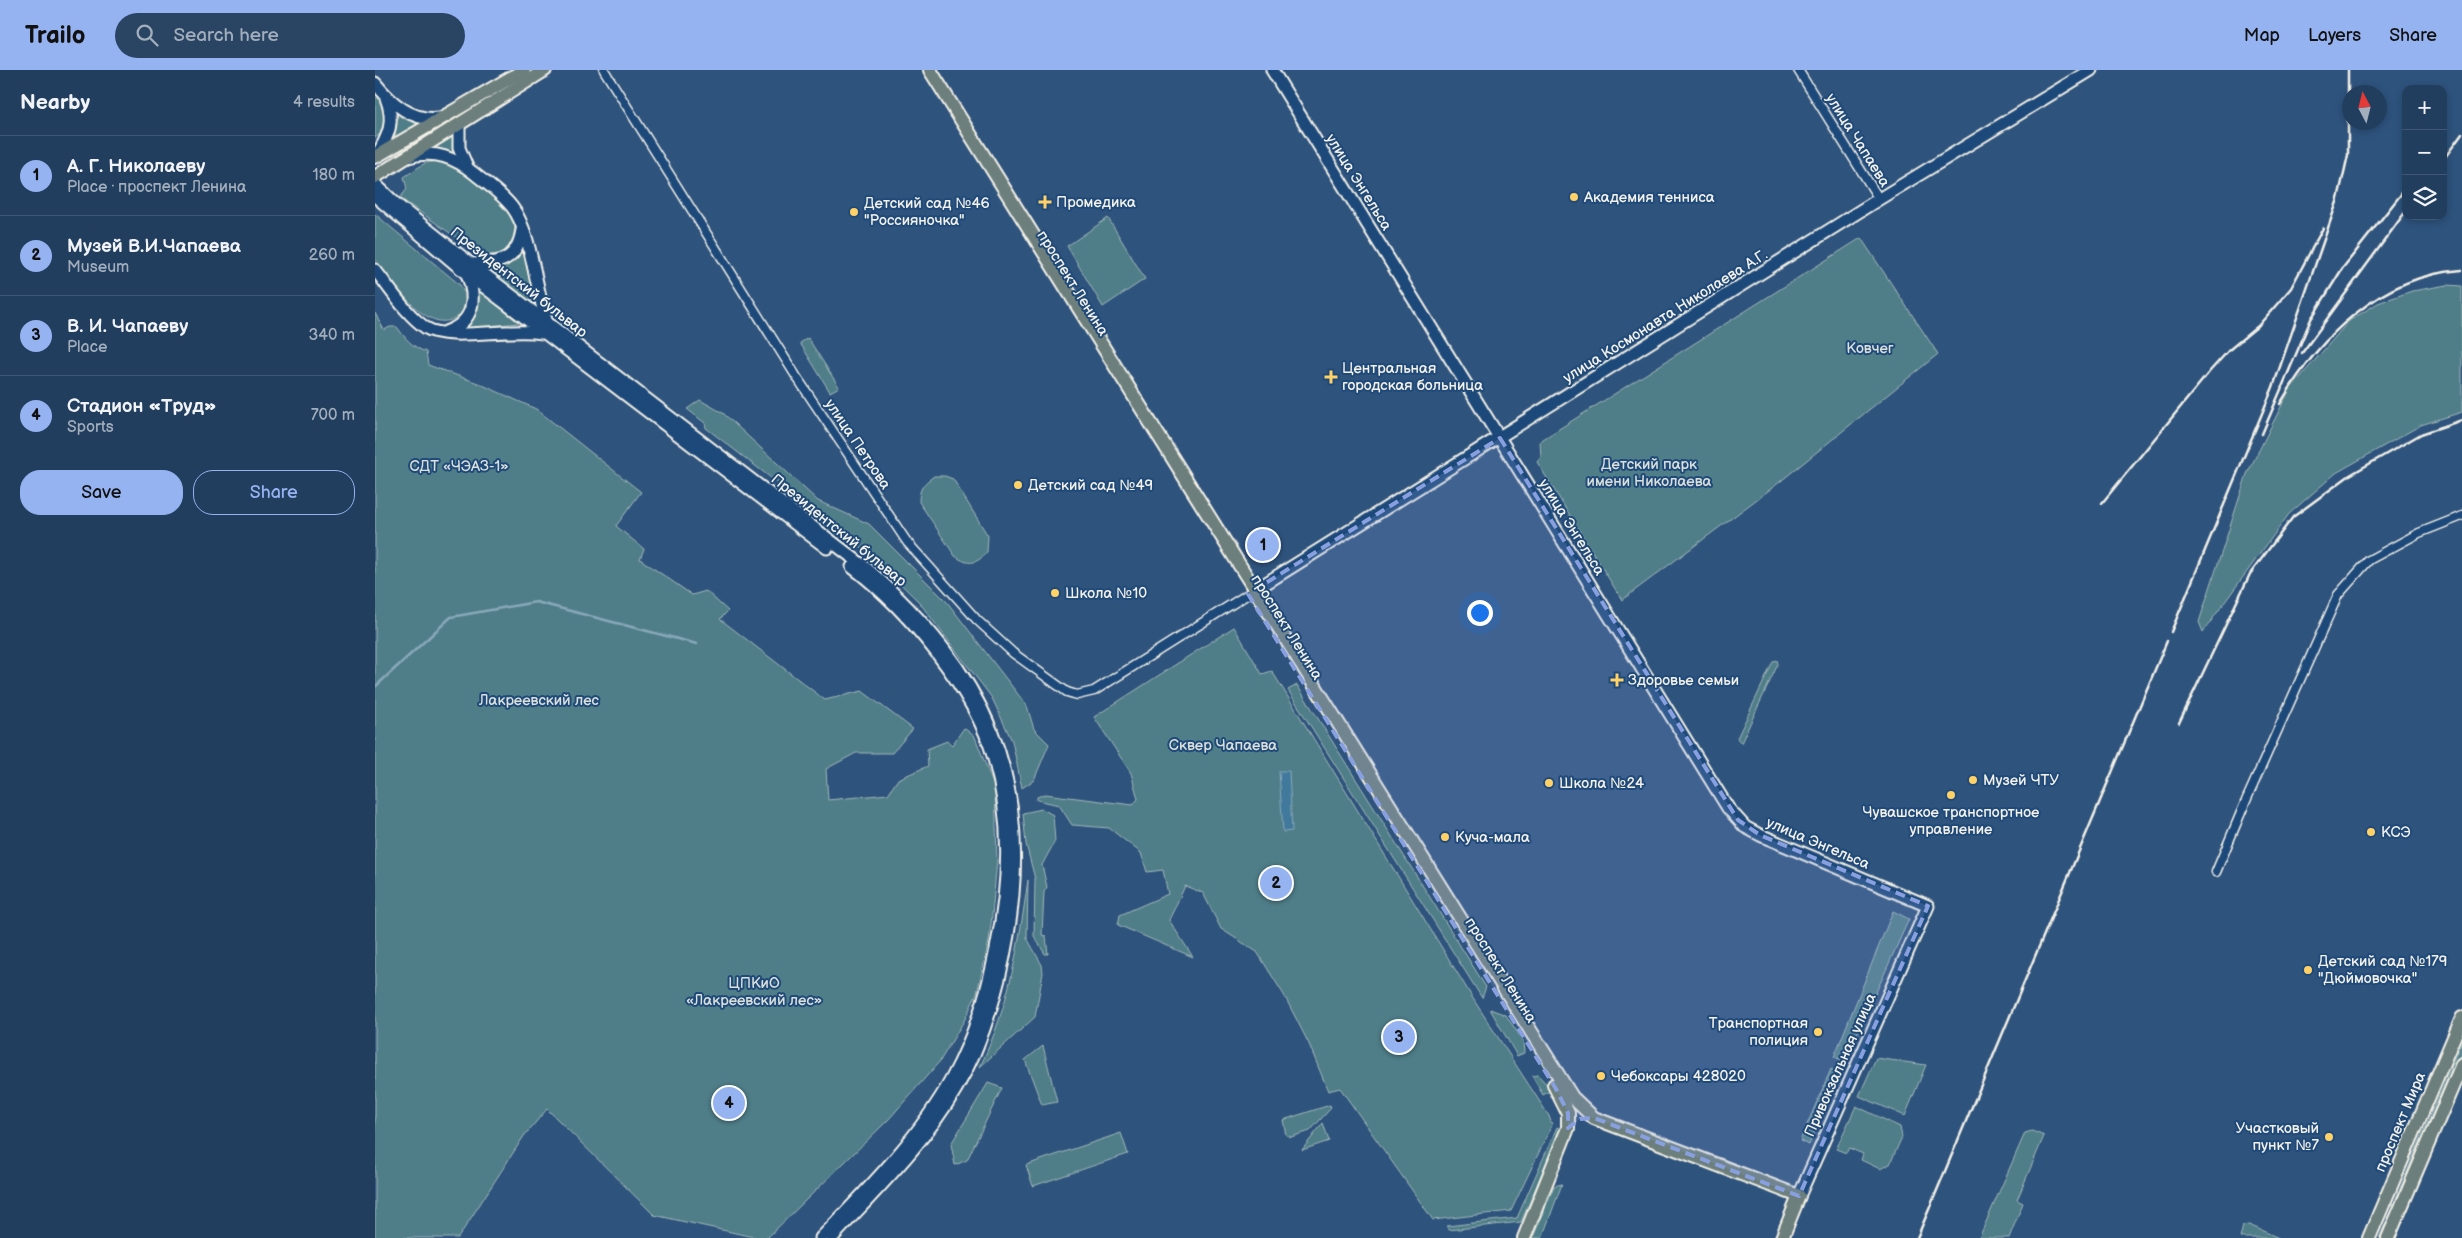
<!DOCTYPE html>
<meta charset="utf-8">
<style>
:root{--surface:#223e5e;--page:#2a4564;--text:#f1f3f6;--muted:#a2aebc;--line:#3f5773;--accent:#95b2f1}
body{margin:0;font-family:"Balsamiq Sans",sans-serif;background:var(--page);color:var(--text)}
.controls{position:absolute;right:15px;top:15px;display:grid;overflow:hidden;border-radius:10px;box-shadow:0 2px 8px #0003}
.controls button{width:45px;height:45px;display:grid;place-items:center;padding:0;border:0;border-bottom:1px solid var(--line);background:var(--surface);color:var(--text);font:25px sans-serif}
.compass{position:absolute;left:1967px;top:15px;width:45px;height:45px;border-radius:50%;background:var(--surface);box-shadow:0 2px 8px #0003;rotate:353deg}
.you{position:absolute;left:1104px;top:542px;width:18px;height:18px;margin:-12px;border:4px solid #fff;border-radius:50%;background:#1a73e8;box-shadow:0 0 0 8px #1a73e833}
.badge{display:grid;place-items:center;width:32px;height:32px;border-radius:50%;background:var(--accent);color:#111;font-size:16px;font-weight:700}
.pin{position:absolute;translate:-50% -50%;border:2px solid #fff;box-shadow:0 1px 5px #0006}
.list{margin:0;padding:0;list-style:none}
h2{display:flex;justify-content:space-between;align-items:center;height:65px;margin:0;padding:0 20px;font-size:21px}
h2 small{font-size:16px;font-weight:400;color:var(--muted)}
.list li{display:grid;grid-template-columns:32px 1fr auto;gap:15px;align-items:center;box-sizing:border-box;height:80px;padding:0 20px;border-top:1px solid var(--line)}
.list b{display:block;font-size:19px;white-space:nowrap}
.list p{margin:0;font-size:16px;white-space:nowrap;color:var(--muted)}
.list em{font-size:16px;font-style:normal;color:var(--muted)}
.actions{display:flex;gap:10px;padding:15px 20px}
.actions a{flex:1;padding:11px 0;border:1px solid var(--accent);border-radius:20px;text-align:center;font-size:18px;color:var(--accent)}
.actions .main{background:var(--accent);color:#111}
.icon{flex:none;width:28px;height:28px;fill:none;stroke:currentColor;stroke-width:2;stroke-linecap:round;stroke-linejoin:round}
.map{position:relative;flex:none;width:2087px;height:1168px;overflow:hidden}
header{display:flex;align-items:center;gap:30px;box-sizing:border-box;height:70px;padding:0 25px;background:var(--accent);color:#111}
header strong{font-size:24px}
nav{display:flex;gap:28px;margin-inline-start:auto;font-size:18px}
.search{width:350px;height:45px;background:var(--page);display:flex;align-items:center;gap:12px;box-sizing:border-box;padding:0 18px;border-radius:28px;color:var(--muted);font-size:19px}
main{display:flex}
aside{flex:1;background:var(--surface)}
.map>svg:first-child{display:block}
.green{fill:#4f7e88;stroke:#a2b8b8}
.water{fill:#41799b;stroke:#89a9ba}
.lines{fill:none;stroke-linecap:round;stroke-linejoin:round}
.stream{stroke:#89a9ba;stroke-width:2.5}
.street-casing{stroke:#f4f1e8;stroke-width:11}
.secondary-casing{stroke:#f4f1e8;stroke-width:15}
.primary-casing{stroke:#f4f1e8;stroke-width:16}
.street{stroke:#1f4a7a;stroke-width:8}
.secondary{stroke:#1f4a7a;stroke-width:11}
.primary{stroke:#6c7f7c;stroke-width:12}
.rail{stroke:#f4f1e8;stroke-width:2.5}
.marked{fill:#88a0e0;fill-opacity:0.2;stroke:#88a0e0;stroke-width:4;stroke-dasharray:10 6;stroke-linejoin:round}
.poi-dot{fill:#ffd166;stroke:#1f4a7a;stroke-width:2}
.labels{text-anchor:middle;stroke-width:4;stroke-linejoin:round;paint-order:stroke}
.street-label{font-size:15px;fill:#f4f1e8;stroke:#1f4a7a}
.poi-label{font-size:15px;fill:#f4f1e8;stroke:#1f4a7a;text-anchor:start}
.park-label{font-size:15px;fill:#dbe0da;stroke:#1f4a7a}
</style>
<header>
<strong>Trailo</strong>
<div class="search"><svg class="icon" aria-label="search" viewBox="0 0 24 24"><circle cx="10" cy="10" r="6"/><path d="M15 15l6 6"/></svg>Search here</div>
<nav><a>Map</a><a>Layers</a><a>Share</a></nav>
</header>
<main>
<aside>
<h2>Nearby<small>4 results</small></h2>
<ul class="list">
<li><span class="badge">1</span><div><b>А. Г. Николаеву</b><p>Place · проспект Ленина</p></div><em>180 m</em></li>
<li><span class="badge">2</span><div><b>Музей В.И.Чапаева</b><p>Museum</p></div><em>260 m</em></li>
<li><span class="badge">3</span><div><b>В. И. Чапаеву</b><p>Place</p></div><em>340 m</em></li>
<li><span class="badge">4</span><div><b>Стадион «Труд»</b><p>Sports</p></div><em>700 m</em></li>
</ul>
<div class="actions"><a class="main">Save</a><a>Share</a></div>
</aside>
<div class="map">
<svg width="2087" height="1168" viewBox="0 0 2087 1168">
<rect width="100%" height="100%" fill="#2e537d"/>
<filter id="ink" filterUnits="userSpaceOnUse"><feTurbulence type="fractalNoise" baseFrequency=".02" numOctaves="2"/><feDisplacementMap in="SourceGraphic" scale="10" xChannelSelector="R" yChannelSelector="G"/><feConvolveMatrix kernelMatrix="1 2 1 2 8 2 1 2 1" color-interpolation-filters="sRGB"/></filter>
<g filter="url(#ink)">
<g class="green">
<polygon points="5,25 11,44 8,62 0,68 0,29"/>
<path d="M17 35 45 53 21 69C18 62 20 45 17 35Z"/>
<polygon points="78,66 84,88 57,80 58,78"/>
<path d="M64 91C72 94 82 96 90 100 100 107 123 126 130 136 151 163 138 194 102 182L25 128 32 119 29 107 50 93Z"/>
<path d="M0 144 85 215 92 227V238C58 279 21 214 0 189Z"/>
<polygon points="733,148 770,209 728,237 692,176"/>
<polygon points="1486,168 1563,284 1401,415 1247,530 1162,392 1166,387 1165,371"/>
<path d="M148 175 159 237 112 200C131 196 139 192 148 175Z"/>
<polygon points="2072,215 2087,216 2087,342 2046,355 1961,403 1914,444 1828,562 1824,552 1872,404 1915,319 1974,251 2003,233 2037,221"/>
<polygon points="104,221 144,253 91,258 103,239"/>
<path d="M0 243 9 260 15 257H22C30 268 37 277 51 282L53 295 103 313 161 339 266 422 241 456 269 479 265 489 317 525 331 521 353 541 345 549 450 630 487 621 538 659 517 683H481L451 699 453 730 513 724 523 709 553 696 552 679 572 671 577 675 589 658 600 667 620 719 622 790 617 845 614 871 602 923 590 949 565 991 514 1049 392 1168H383L279 1145 172 1039 149 1066 83 1168H0Z"/>
<polygon points="433,268 464,317 455,322 425,273"/>
<polygon points="325,330 348,343 443,431 494,454 572,532 652,636 659,659 674,674 659,710 647,718 637,671 617,628 544,532 495,484 331,358 330,353 312,339"/>
<path d="M559 406H570L578 409 613 466 612 482C602 494 594 496 580 486L544 432C544 418 548 414 559 406Z"/>
<polygon points="859,557 887,604 897,601 1102,935 1174,1046 1177,1055 1136,1141 1058,1150 965,1018 953,1021 934,974 909,925 882,882 846,859 828,823 810,816 794,850 818,887 743,855 745,845 793,824 788,800 772,802 766,783 734,758 697,755 684,735 662,730 662,727 670,724 758,735 763,729 756,703 719,647"/>
<polygon points="1402,590 1403,594 1366,673 1362,668 1398,592"/>
<polygon points="922,615 1111,917 1107,928 913,620"/>
<polygon points="667,739 678,745 680,771 667,795 672,817 669,822 667,865 671,866 673,884 670,884 659,866 660,809 651,774 648,743"/>
<path d="M653 810 652 868 667 895 668 903 660 947 605 997C635 934 643 878 653 810Z"/>
<polygon points="1518,841 1534,849 1470,991 1459,987"/>
<polygon points="1115,939 1131,945 1148,971 1149,983 1142,986"/>
<polygon points="2087,970 2087,980 2008,1168 2004,1168"/>
<polygon points="668,976 682,1032 667,1035 650,990"/>
<polygon points="1501,988 1551,995 1530,1046 1484,1026"/>
<polygon points="1456,999 1464,1003 1434,1075 1425,1071"/>
<polygon points="1163,1005 1177,1020 1168,1025 1157,1006"/>
<polygon points="613,1013 627,1018 592,1090 580,1095 576,1074"/>
<polygon points="955,1035 956,1038 935,1061 916,1067 911,1065 908,1050"/>
<polygon points="1481,1036 1525,1057 1527,1067 1515,1094 1505,1099 1486,1090 1488,1084 1474,1078 1471,1083 1461,1079"/>
<polygon points="948,1053 954,1071 927,1080"/>
<polygon points="1182,1057 1186,1059 1146,1152 1074,1160 1072,1156 1142,1148"/>
<polygon points="1657,1061 1669,1066 1642,1130 1648,1133 1634,1168 1604,1168 1650,1063"/>
<polygon points="746,1063 753,1084 658,1116 651,1095"/>
<polygon points="1187,1114 1167,1168 1158,1168 1179,1116"/>
<polygon points="1874,1155 1904,1168 1865,1168 1868,1156"/>
</g>
<polygon class="water" points="904,701 914,701 917,761 908,762"/>
<g class="lines">
<polyline class="stream" points="0,617 76,547 161,532 322,574"/>
<g class="street-casing">
<g id="street">
<polyline points="229,0 421,306 532,472 602,550 638,583 692,622 702,625 719,621 873,524"/>
<polyline points="1423,0 1504,129"/>
<polyline points="1841,802 1870,733 1963,525 1994,490 2044,463 2087,446"/>
</g>
</g>
<g class="secondary-casing">
<g id="secondary">
<polyline points="897,0 1353,738 1370,757 1385,765 1553,836 1424,1126"/>
<path d="M0 13C16 33 37 52 64 48"/>
<polyline points="84,56 84,78 92,97"/>
<path d="M2 85C14 65 20 51 11 28"/>
<path d="M33 87C60 80 79 87 100 104 112 114 127 124 137 137 156 161 161 221 172 253"/>
<path d="M0 114 21 134 96 194 491 498C610 602 659 705 633 865 624 918 609 972 581 1019 549 1074 500 1121 457 1168"/>
<polyline points="0,126 91,203 452,478"/>
<path d="M96 194C123 194 142 192 147 160"/>
<path d="M0 200C15 218 31 245 51 258 73 272 136 257 167 263"/>
<path d="M71 262C99 252 102 229 92 204"/>
<polyline points="880,520 1504,129 1716,0"/>
<path d="M446 1168C493 1119 544 1068 577 1008 599 968 612 924 621 879 634 817 637 751 619 689 600 620 533 540 477 497"/>
</g>
</g>
<g class="primary-casing">
<g id="primary">
<polyline points="555,0 1197,1027 1219,1048 1424,1126 1407,1168"/>
<polyline points="0,87 149,0"/>
<polyline points="0,107 170,0"/>
<polyline points="1149,1168 1193,1058 1193,1043 1179,1015"/>
<polyline points="1994,1168 2087,948"/>
<polyline points="2013,1168 2087,994"/>
</g>
</g>
<use href="#street" class="street"/>
<use href="#secondary" class="secondary"/>
<use href="#primary" class="primary"/>
<g class="rail">
<polyline points="2068,90 2087,64"/>
<polyline points="1927,283 2031,141"/>
<path d="M1905 334C1944 267 2006 205 2087 200"/>
<polyline points="1887,364 1936,249 1967,199 2031,118"/>
<polyline points="1727,433 1835,301 1854,280 1883,256 1916,218 1948,158"/>
<polyline points="1796,562 1898,317 1963,129 1973,85 1973,0"/>
<polyline points="1804,653 1875,504 1918,447 1975,405 2046,364 2087,350"/>
<polyline points="1542,1168 1792,571"/>
</g>
</g>
</g>
<path class="marked" d="M1125 368 1363 750 1385 765 1553 836 1424 1126 1219 1048 1205 1049 1193 1058V1043L1181 1019 873 524Z"/>
<g class="poi-dot">
<circle cx="1199" cy="127" r="5"/>
<path d="M667.5 124.5h5v5h5v5h-5v5h-5v-5h-5v-5h5z"/>
<circle cx="479" cy="142" r="5"/>
<path d="M953.5 299.5h5v5h5v5h-5v5h-5v-5h-5v-5h5z"/>
<circle cx="643" cy="415" r="5"/>
<circle cx="680" cy="523" r="5"/>
<path d="M1239.5 602.5h5v5h5v5h-5v5h-5v-5h-5v-5h5z"/>
<circle cx="1598" cy="710" r="5"/>
<circle cx="1174" cy="713" r="5"/>
<circle cx="1576" cy="725" r="5"/>
<circle cx="1996" cy="762" r="5"/>
<circle cx="1070" cy="767" r="5"/>
<circle cx="1933" cy="900" r="5"/>
<circle cx="1443" cy="962" r="5"/>
<circle cx="1226" cy="1006" r="5"/>
<circle cx="1954" cy="1067" r="5"/>
</g>
<g class="labels">
<g class="street-label">
<text transform="translate(1483 70) rotate(58)" y="5">улица Чапаева</text>
<text transform="translate(984 112) rotate(58)" y="5">улица Энгельса</text>
<text transform="translate(144 212) rotate(38)" y="5">Президентский бульвар</text>
<text transform="translate(698 213) rotate(58)" y="5">проспект Ленина</text>
<text transform="translate(1290 246) rotate(-32)" y="5">улица Космонавта Николаева А.Г.</text>
<text transform="translate(483 374) rotate(56)" y="5">улица Петрова</text>
<text transform="translate(1197 457) rotate(58)" y="5">улица Энгельса</text>
<text transform="translate(464 460) rotate(39)" y="5">Президентский бульвар</text>
<text transform="translate(912 557) rotate(58)" y="5">проспект Ленина</text>
<text transform="translate(1443 773) rotate(23)" y="5">улица Энгельса</text>
<text transform="translate(1126 900) rotate(58)" y="5">проспект Ленина</text>
<text transform="translate(1465 995) rotate(-66)" y="5">Привокзальная улица</text>
<text transform="translate(2025 1052) rotate(-67)" y="5">проспект Мира</text>
</g>
<g class="poi-label">
<text x="1209" y="132">Академия тенниса</text>
<text x="681" y="137">Промедика</text>
<text x="489" y="138">Детский сад №46<tspan x="489" dy="17">"Россияночка"</tspan></text>
<text x="967" y="303">Центральная<tspan x="967" dy="17">городская больница</tspan></text>
<text x="653" y="420">Детский сад №49</text>
<text x="690" y="528">Школа №10</text>
<text x="1253" y="615">Здоровье семьи</text>
<text x="1608" y="715">Музей ЧТУ</text>
<text x="1184" y="718">Школа №24</text>
<text x="1576" y="747" text-anchor="middle">Чувашское транспортное<tspan x="1576" dy="17">управление</tspan></text>
<text x="2006" y="767">КСЭ</text>
<text x="1080" y="772">Куча-мала</text>
<text x="1943" y="896">Детский сад №179<tspan x="1943" dy="17">"Дюймовочка"</tspan></text>
<text x="1433" y="958" text-anchor="end">Транспортная<tspan x="1433" dy="17">полиция</tspan></text>
<text x="1236" y="1011">Чебоксары 428020</text>
<text x="1944" y="1063" text-anchor="end">Участковый<tspan x="1944" dy="17">пункт №7</tspan></text>
</g>
<g class="park-label">
<text x="1495" y="283">Ковчег</text>
<text x="1274" y="399">Детский парк<tspan x="1274" dy="17">имени Николаева</tspan></text>
<text x="84" y="401">СДТ «ЧЭАЗ-1»</text>
<text x="164" y="635">Лакреевский лес</text>
<text x="848" y="680">Сквер Чапаева</text>
<text x="379" y="918">ЦПКиО<tspan x="379" dy="17">«Лакреевский лес»</tspan></text>
</g>
</g>
</svg>
<div class="controls">
<button>+</button>
<button>−</button>
<button><svg class="icon" aria-label="layers" viewBox="0 0 24 24"><path d="M12 4l9 5-9 5-9-5zM3 14l9 5 9-5"/></svg></button>
</div>
<svg class="compass" viewBox="-18 -18 36 36"><path d="M0-13l5 13h-10z" fill="#e53935"/><path d="M0 13l5-13h-10z" fill="#a2aebc"/></svg>
<div class="you"></div>
<div class="pin badge" style="left:888px;top:475px">1</div>
<div class="pin badge" style="left:901px;top:813px">2</div>
<div class="pin badge" style="left:1024px;top:967px">3</div>
<div class="pin badge" style="left:354px;top:1033px">4</div>
</div>
</main>
